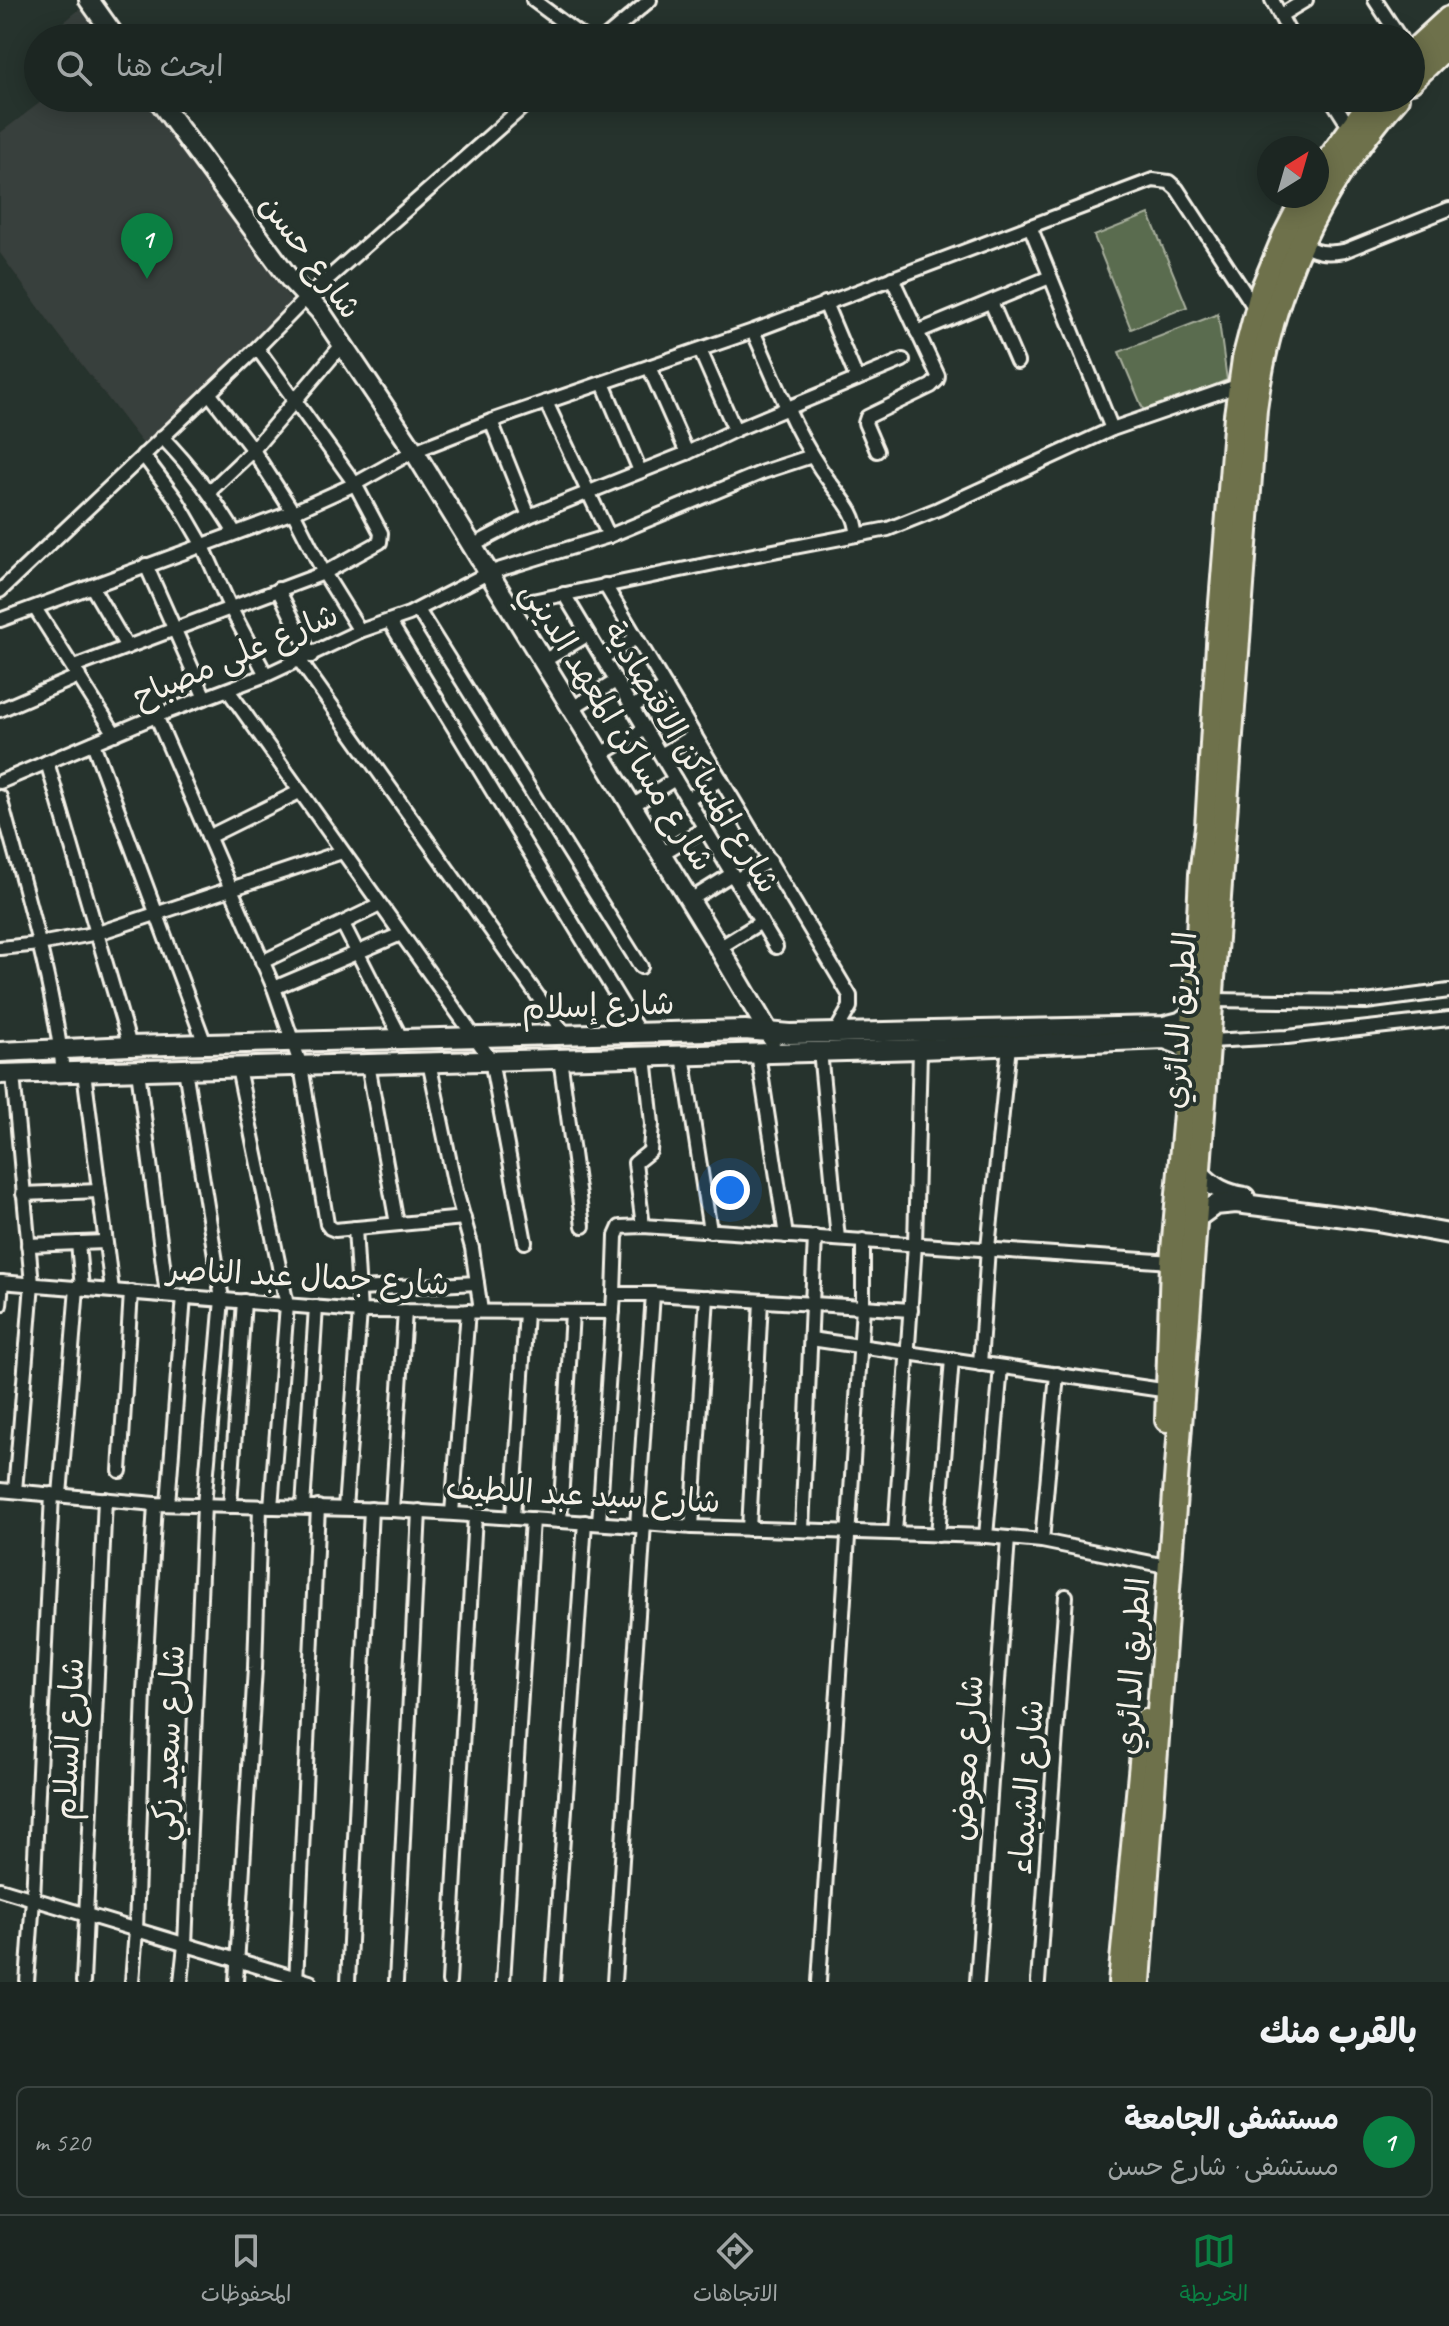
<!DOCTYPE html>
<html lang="ar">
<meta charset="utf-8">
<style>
:root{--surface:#1c2622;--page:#29322f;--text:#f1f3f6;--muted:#a0a5a5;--line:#3a4340;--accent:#0b8043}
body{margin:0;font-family:Caveat,"Playpen Sans Arabic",sans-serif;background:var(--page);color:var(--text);direction:rtl}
.compass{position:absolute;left:1257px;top:136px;width:72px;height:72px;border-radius:50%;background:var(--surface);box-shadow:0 4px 20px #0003;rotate:37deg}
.you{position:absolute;left:730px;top:1190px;width:28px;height:28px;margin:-20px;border:6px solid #fff;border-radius:50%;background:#1a73e8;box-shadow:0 0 0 12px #1a73e833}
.badge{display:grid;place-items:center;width:52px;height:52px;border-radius:50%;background:var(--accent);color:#fff;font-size:26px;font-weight:700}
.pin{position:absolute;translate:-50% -66px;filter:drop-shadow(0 2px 4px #0008)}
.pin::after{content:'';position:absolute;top:42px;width:28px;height:24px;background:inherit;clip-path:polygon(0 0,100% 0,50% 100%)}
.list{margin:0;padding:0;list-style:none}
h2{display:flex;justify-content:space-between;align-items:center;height:104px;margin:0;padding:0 32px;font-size:34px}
h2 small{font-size:26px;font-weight:400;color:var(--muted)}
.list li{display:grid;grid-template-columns:52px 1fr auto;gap:24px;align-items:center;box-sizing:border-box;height:112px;margin:0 16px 16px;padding:0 16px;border:2px solid var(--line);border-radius:12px}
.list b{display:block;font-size:30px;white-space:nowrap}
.list p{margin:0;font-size:26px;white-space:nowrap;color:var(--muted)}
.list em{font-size:26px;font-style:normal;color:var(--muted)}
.icon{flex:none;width:44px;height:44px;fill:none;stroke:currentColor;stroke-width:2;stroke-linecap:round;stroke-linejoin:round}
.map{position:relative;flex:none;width:1449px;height:1982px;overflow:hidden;direction:ltr}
.search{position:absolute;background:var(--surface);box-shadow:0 4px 20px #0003;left:24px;right:24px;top:24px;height:88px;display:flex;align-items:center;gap:20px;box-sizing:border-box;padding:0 28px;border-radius:44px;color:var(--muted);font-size:30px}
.sheet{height:232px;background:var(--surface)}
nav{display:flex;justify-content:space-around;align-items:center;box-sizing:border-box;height:112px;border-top:2px solid var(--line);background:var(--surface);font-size:22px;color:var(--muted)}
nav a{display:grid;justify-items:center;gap:4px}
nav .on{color:var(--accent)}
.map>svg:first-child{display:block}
.built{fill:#393f3c}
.green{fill:#5a6c4f;stroke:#a7ae9c;stroke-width:2}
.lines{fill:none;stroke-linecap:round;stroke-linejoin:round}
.street-casing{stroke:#f4f1e8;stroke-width:18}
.secondary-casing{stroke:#f4f1e8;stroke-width:24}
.highway-casing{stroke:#f4f1e8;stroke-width:28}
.street{stroke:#26332d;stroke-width:12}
.secondary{stroke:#26332d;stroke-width:18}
.highway{stroke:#6e714b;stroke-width:22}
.labels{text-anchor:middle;stroke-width:8;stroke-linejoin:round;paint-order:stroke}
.street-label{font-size:32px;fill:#f4f1e8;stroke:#26332d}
</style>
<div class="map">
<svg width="1449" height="1982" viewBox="0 0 1449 1982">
<rect width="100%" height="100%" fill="#26332d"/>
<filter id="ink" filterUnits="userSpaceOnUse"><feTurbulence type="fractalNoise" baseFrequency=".0125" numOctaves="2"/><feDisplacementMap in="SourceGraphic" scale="16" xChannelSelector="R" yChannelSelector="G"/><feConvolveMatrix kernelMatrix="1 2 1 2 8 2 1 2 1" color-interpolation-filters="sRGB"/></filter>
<g filter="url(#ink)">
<g class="built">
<polygon points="81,8 102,38 45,38"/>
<polygon points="46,98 145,98 294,305 143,444 56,331 0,253 0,133"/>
</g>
<g class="green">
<polygon points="1149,214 1187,307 1131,329 1094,236"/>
<polygon points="1218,314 1227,380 1145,414 1119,352"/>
</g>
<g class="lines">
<g class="street-casing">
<g id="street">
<polyline points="533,0 584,38"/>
<polyline points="1272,0 1292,38"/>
<polyline points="1375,0 1400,38"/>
<polyline points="1281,15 1306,0"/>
<polyline points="605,38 650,0"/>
<polyline points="1331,98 1350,128"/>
<polyline points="1030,226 1112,429"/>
<path d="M1300 243C1315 253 1326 254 1344 251L1449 209"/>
<polyline points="991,302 1017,362"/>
<polyline points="825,303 857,379"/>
<path d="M753 331C776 381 796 437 829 481 841 498 858 514 857 535"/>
<polyline points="917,332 1050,277"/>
<polyline points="700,350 735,430"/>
<polyline points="649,367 687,453"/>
<polyline points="603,383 640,471"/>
<polyline points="209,393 253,450 293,512 324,573 360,631"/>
<polyline points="546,402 609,536"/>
<polyline points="491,421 529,516"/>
<path d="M162 437C193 469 212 496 235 533"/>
<polyline points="877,451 865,423 867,417 931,386 937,380 938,376 892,278"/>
<polyline points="143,455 176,499 202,544 230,607 266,675"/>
<polyline points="210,491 253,450 342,345"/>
<polyline points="472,546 529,516 687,453 735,430 903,360"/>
<polyline points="146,565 205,698"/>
<polyline points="605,585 850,996 850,1007 835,1033"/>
<polyline points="92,587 127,647"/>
<polyline points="278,589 311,656"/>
<polyline points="0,591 257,348 307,297 533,98"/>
<polyline points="564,594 776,947"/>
<polyline points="508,606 753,555 888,529 938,509 1112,429 1240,385"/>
<polyline points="35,608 115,734"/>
<polyline points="418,610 641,967"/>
<polyline points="0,620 293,512 355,484 414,451 491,421 753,331 1153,180 1169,182 1177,189 1256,310"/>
<polyline points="390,622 640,1034"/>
<polyline points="602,658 636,638"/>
<polyline points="300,661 566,1036"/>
<polyline points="542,662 587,635"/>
<polyline points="74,667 324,573 380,542 381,533 355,484 257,348"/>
<polyline points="228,690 491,1060 525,1242"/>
<polyline points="632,707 666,687"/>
<polyline points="572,708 616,681"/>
<polyline points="0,710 79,676"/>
<polyline points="156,716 274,988 301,1066 327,1224 330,1228 335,1230 464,1218"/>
<polyline points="93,743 205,1044"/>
<polyline points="600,755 645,729"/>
<polyline points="661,755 695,735"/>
<polyline points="47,762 130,1046"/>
<polyline points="0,782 156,716 266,675 360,631 409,614 488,573 609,536 763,472 812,456"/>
<path d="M0 797C24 888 53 979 63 1072"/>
<polyline points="687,799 721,779"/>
<polyline points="632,806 675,779"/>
<polyline points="208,837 299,792"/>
<polyline points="661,854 705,828"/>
<polyline points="736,880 770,860"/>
<polyline points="690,900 732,874"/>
<polyline points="343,924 402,1040"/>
<polyline points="0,948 39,944 98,933 342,852"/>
<polyline points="719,948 761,922"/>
<polyline points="262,962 380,905"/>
<polyline points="274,988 401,934"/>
<polyline points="1212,1000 1366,1002 1449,991"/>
<polyline points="1210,1041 1287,1037 1449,1019"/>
<polyline points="820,1051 838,1239"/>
<polyline points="758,1053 786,1236"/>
<polyline points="683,1055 710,1231"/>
<polyline points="560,1058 583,1226"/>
<polyline points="429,1062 456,1191 472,1248 481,1311"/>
<polyline points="368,1064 397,1224"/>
<polyline points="238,1068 287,1305 271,1507"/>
<polyline points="138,1070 167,1295"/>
<polyline points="84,1072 112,1290"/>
<polyline points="13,1074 32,1284 15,1491"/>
<polyline points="23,1194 99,1191"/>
<polyline points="643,1226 635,1163 650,1151 652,1124 645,1056"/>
<polyline points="78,1243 82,1288"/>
<polyline points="28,1245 105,1242"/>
<polyline points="0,1282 360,1311 613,1312"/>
<polyline points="359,1289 477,1283"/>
<polyline points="614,1294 653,1294 911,1310"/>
<polyline points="0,1305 2,1282"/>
<polyline points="811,1339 1169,1391"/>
<polyline points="980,1364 988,1248 1009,1046"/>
<polyline points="120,1471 131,1292"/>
<polyline points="0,1490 155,1504 392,1510 637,1526 644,1523 692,1527 986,1536 1042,1541 1161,1565"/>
<polyline points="60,1495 77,1288"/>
<polyline points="168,1504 184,1296"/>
<polyline points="230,1506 244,1301"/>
<polyline points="303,1507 316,1307"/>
<polyline points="345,1508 360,1311 355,1228"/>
<polyline points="392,1510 405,1311"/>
<polyline points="452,1513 468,1311"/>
<polyline points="513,1517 526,1312"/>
<polyline points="560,1521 572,1312"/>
<polyline points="599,1523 614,1294 616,1236 620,1227 643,1226 1172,1262"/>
<polyline points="637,1526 653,1294"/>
<polyline points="692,1527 707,1297"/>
<polyline points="749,1529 761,1301"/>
<polyline points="802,1529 815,1237"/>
<polyline points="895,1533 915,1244 920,1049"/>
<polyline points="938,1535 952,1359"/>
<polyline points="986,1536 1001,1367"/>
<polyline points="1042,1541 1057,1374"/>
<polyline points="0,1889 310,1982"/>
<polyline points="27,1982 33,1899 52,1494"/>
<polyline points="83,1982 105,1499"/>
<polyline points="132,1982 136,1930 144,1691 155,1504"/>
<polyline points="181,1982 185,1945 204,1505 222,1299 185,1069"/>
<polyline points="236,1982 255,1668 260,1507"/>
<polyline points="296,1982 318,1507"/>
<polyline points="348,1982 371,1509"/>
<polyline points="396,1982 419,1511"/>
<polyline points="449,1982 475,1515"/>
<polyline points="503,1982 532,1519"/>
<polyline points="553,1982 585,1522"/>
<polyline points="614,1982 644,1523"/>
<polyline points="819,1982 863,1307 863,1240"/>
<polyline points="977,1982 1008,1538"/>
<polyline points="1038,1982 1066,1596"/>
</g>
</g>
<g class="secondary-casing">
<g id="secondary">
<polyline points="89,0 116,38"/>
<polyline points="157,98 289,278 320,311 414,451 719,948 772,1038"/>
<polyline points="0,1052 130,1046 745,1030 790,1034 1164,1026 1180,1022 1194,1012"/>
<polyline points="0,1074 920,1049 1165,1039 1181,1045 1191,1055"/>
<path d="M1200 1173C1213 1188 1226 1194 1245 1197"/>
<polyline points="1197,1218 1215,1205 1236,1203 1377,1221 1449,1234"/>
</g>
</g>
<g class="highway-casing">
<g id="highway">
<polyline points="1411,53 1449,18"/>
<polyline points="1411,81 1449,44"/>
<polyline points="1317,176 1373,98"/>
<polyline points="1167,1420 1172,1262 1195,1000 1201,874 1207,827 1219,628 1236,415 1244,359 1262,290 1285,235 1305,196"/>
<polyline points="1120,1982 1145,1721"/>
<path d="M1139 1982 1255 409C1271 287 1316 191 1397 98"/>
</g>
</g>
<use href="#street" class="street"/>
<use href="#secondary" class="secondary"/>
<use href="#highway" class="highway"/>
</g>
</g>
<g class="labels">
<g class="street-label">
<text transform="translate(311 256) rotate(53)" y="11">شارع حسن</text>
<text transform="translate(235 655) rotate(-23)" y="11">شارع على مصباح</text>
<text transform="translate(618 726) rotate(58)" y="11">شارع مساكن المعهد الديني</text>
<text transform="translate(692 757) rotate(59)" y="11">شارع المساكن الاقتصادية</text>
<text transform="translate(598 1005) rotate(-2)" y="11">شارع إسلام</text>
<text transform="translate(1179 1020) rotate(-86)" y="11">الطريق الدائري</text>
<text transform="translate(308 1276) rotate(3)" y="11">شارع جمال عبد الناصر</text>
<text transform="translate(583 1494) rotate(3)" y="11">شارع سيد عبد اللطيف</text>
<text transform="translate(1132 1666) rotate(-86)" y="11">الطريق الدائري</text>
<text transform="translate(68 1739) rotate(-87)" y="11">شارع السلام</text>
<text transform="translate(168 1743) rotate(-87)" y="11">شارع سعيد زكي</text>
<text transform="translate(966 1758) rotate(-86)" y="11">شارع معوض</text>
<text transform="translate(1026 1787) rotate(-86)" y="11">شارع الشيماء</text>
</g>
</g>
</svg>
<svg class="compass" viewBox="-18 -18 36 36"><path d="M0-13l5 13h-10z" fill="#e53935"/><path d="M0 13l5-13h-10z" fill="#a0a5a5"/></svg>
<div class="you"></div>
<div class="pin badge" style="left:147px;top:279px">1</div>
<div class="search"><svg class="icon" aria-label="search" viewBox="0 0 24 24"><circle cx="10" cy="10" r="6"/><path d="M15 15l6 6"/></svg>ابحث هنا</div>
</div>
<section class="sheet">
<h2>بالقرب منك<small></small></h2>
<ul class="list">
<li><span class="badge">1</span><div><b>مستشفى الجامعة</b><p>مستشفى · شارع حسن</p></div><em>520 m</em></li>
</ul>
</section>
<nav>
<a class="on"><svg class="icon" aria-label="map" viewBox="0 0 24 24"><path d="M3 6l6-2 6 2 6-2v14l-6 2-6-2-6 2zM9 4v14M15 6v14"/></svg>الخريطة</a>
<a><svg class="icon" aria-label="directions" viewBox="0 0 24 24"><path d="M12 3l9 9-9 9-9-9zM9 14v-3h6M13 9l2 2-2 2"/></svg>الاتجاهات</a>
<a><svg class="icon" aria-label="saved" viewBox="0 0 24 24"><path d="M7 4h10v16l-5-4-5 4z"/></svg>المحفوظات</a>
</nav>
